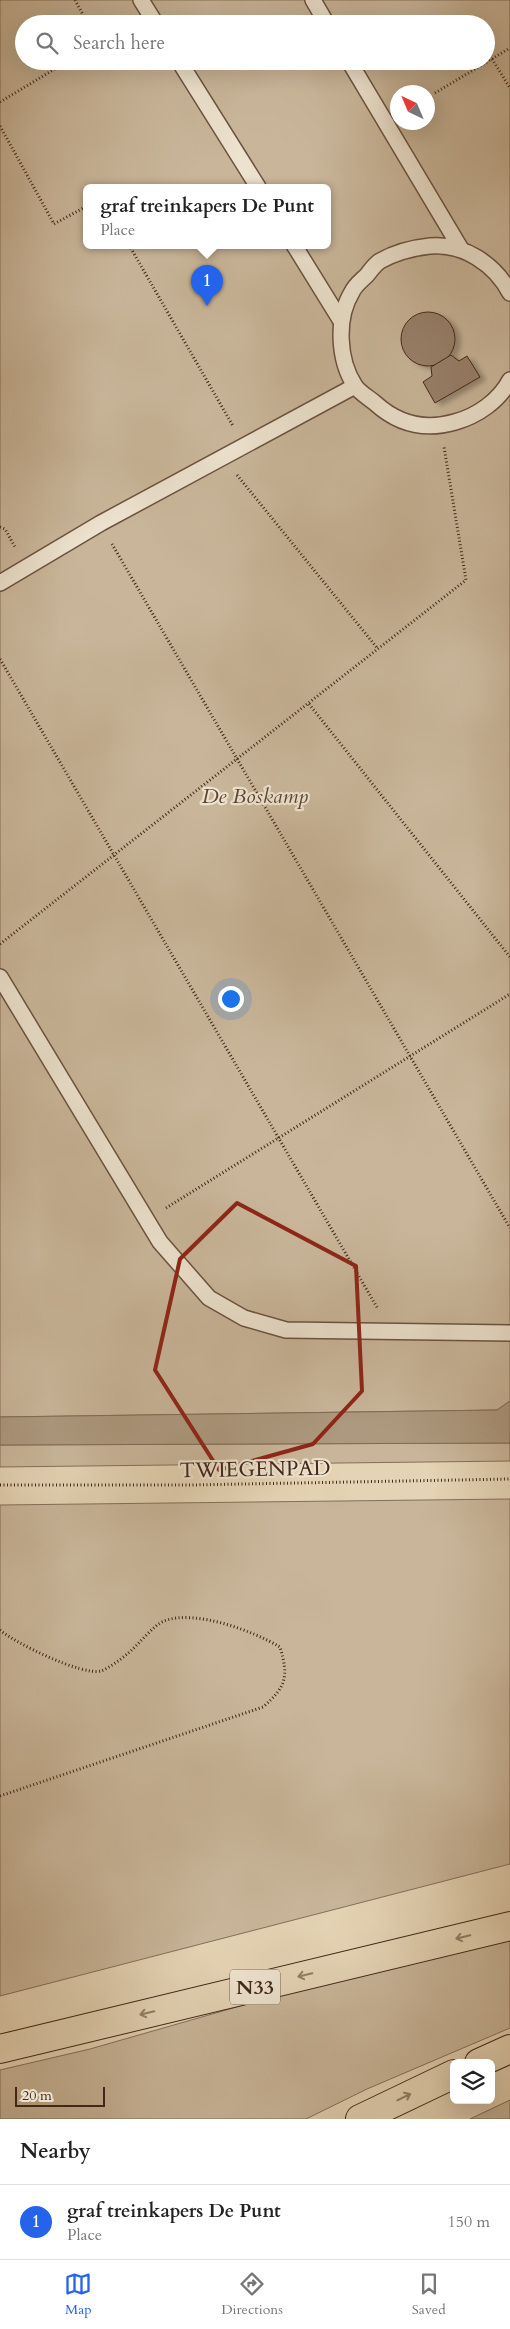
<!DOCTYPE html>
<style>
:root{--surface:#fff;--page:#f6f6f6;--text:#222;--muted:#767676;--line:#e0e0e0;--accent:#2563eb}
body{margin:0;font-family:Cardo,serif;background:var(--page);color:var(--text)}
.controls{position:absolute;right:15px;bottom:15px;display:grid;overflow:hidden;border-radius:8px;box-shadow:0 5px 20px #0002}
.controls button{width:45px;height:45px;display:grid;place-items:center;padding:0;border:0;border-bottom:1px solid var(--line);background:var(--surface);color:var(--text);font:25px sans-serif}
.compass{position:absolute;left:390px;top:85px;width:45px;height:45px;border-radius:50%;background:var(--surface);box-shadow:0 5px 20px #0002;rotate:316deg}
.scale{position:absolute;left:15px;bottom:12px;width:90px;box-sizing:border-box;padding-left:5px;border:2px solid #432719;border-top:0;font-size:14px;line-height:18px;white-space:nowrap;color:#432719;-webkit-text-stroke:4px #ede2ce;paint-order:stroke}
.you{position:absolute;left:230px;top:998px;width:18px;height:18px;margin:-12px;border:4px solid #fff;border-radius:50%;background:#1a73e8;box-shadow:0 0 0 8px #1a73e833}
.badge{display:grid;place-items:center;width:32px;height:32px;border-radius:50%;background:var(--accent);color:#fff;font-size:16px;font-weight:700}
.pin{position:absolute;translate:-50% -41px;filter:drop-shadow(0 1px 2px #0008)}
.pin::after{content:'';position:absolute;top:26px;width:18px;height:15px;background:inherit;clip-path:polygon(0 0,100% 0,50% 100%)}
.popup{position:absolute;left:83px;top:184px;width:248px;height:65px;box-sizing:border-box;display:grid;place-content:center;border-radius:8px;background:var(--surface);filter:drop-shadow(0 1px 4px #0005);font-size:16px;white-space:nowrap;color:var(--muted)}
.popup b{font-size:19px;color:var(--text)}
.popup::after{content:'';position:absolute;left:50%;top:100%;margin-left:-10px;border:10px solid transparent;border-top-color:var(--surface)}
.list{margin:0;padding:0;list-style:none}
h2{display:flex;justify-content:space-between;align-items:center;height:65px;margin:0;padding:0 20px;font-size:21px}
h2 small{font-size:16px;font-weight:400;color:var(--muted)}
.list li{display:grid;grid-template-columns:32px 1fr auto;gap:15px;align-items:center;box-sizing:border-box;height:75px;padding:0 20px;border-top:1px solid var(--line)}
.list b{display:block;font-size:19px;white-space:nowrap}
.list p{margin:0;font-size:16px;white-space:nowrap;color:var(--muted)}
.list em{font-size:16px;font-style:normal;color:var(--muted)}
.icon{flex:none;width:28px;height:28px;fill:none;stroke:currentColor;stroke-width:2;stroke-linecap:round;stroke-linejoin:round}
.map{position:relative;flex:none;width:510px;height:2119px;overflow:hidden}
.search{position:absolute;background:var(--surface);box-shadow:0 5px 20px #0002;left:15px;right:15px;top:15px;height:55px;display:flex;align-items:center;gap:12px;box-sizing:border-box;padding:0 18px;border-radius:28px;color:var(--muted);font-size:19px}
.sheet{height:140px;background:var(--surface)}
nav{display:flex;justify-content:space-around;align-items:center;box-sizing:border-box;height:70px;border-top:1px solid var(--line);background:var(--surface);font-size:14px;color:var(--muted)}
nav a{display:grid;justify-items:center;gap:2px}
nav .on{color:var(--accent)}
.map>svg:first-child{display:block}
.green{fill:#c9b69a;stroke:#866e5a;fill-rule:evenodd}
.water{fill:#ad997f;stroke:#836b56}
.building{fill:#97806a;stroke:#432719;filter:url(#shadow)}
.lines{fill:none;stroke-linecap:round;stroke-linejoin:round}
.service-casing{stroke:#6b5240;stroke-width:18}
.trunk-casing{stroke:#432719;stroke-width:30}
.path{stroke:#432719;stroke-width:3;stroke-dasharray:1 2.5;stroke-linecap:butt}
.service{stroke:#ede2ce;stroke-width:15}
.trunk{stroke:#e4d3b4;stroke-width:28}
.oneway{stroke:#947d66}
.marked{fill:none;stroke:#8f2418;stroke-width:4;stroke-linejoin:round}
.labels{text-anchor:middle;stroke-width:4.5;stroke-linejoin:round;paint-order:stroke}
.shield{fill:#ede2ce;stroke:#765f4f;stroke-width:1}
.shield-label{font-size:20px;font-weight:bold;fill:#432719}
.park-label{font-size:21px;font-style:italic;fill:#5e4433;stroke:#ede2ce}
.street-label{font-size:21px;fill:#432719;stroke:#ede2ce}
</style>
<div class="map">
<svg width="510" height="2119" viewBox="0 0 510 2119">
<defs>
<filter id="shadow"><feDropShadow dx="5.5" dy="3" stdDeviation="2.5" flood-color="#0004"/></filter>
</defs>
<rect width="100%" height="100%" fill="#e4d3b4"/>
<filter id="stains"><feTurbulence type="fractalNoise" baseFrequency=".004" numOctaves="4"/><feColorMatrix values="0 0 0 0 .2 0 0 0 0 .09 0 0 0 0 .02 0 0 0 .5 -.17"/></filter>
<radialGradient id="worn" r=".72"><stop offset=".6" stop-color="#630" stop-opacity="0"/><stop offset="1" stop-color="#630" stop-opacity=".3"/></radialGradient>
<g class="green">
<path d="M0 0H510V1401L497 1410 0 1417ZM24 24H486V61H24ZM398 92H428V122H398ZM87 187H327V245H87Z"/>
<polygon points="510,1443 510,1461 0,1467 0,1445"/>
<polygon points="510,1499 510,1864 0,1996 0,1505"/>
<polygon points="510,1938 510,2028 367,2089 306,2119 0,2119 0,2070 90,2049 331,1980"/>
<polygon points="510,2100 510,2119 470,2119"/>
</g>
<polygon class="water" points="510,1401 510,1443 0,1445 0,1417 497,1410"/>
<g class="building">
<circle cx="428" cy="339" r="27"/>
<polygon points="451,355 459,361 467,356 480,377 435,403 423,382 432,376 431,367"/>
</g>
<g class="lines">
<g class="service-casing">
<g id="service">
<polyline points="141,0 156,24"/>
<polyline points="313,0 327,24"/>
<polyline points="179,61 258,187"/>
<polyline points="349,61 461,249"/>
<polyline points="294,245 341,321"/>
<path d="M510 293C495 264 463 243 430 246 411 248 396 252 380 261 375 264 371 270 367 275 362 280 355 285 352 292 336 318 338 360 355 386 359 392 369 398 375 403 398 424 424 431 455 422 477 416 499 401 510 380"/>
<polyline points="0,583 101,523 355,386"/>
<polyline points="0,977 160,1242 209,1298 244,1318 286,1330 510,1333"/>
</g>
</g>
<g class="trunk-casing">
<g id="trunk">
<polyline points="0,2049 510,1926"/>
<polyline points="479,2063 510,2049"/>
<polyline points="360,2119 454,2074"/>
</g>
</g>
<g class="path">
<polyline points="75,0 88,24"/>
<polyline points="492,59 510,88"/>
<polyline points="435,93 510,48"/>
<polyline points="0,102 68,61"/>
<polyline points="0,126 54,224 87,206"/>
<polyline points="129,245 233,426"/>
<polyline points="237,475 378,649"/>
<polyline points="0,527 5,529 15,547"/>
<polyline points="112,544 510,1228"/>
<polyline points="0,659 378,1309"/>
<polyline points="309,704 510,957"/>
<polyline points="0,944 466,580 444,447"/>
<polyline points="166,1208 510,994"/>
<polyline points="0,1485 191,1485 510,1479"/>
<path d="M0 1630C15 1643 82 1676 101 1671 109 1668 120 1660 127 1654 138 1646 152 1626 164 1621 195 1609 253 1631 280 1647 289 1677 286 1687 263 1707L0 1796"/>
</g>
<use href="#service" class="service"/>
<use href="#trunk" class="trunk"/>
</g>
<defs><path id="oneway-shaft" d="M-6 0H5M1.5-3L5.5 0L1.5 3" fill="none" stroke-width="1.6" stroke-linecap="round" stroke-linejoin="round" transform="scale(1.25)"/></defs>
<g class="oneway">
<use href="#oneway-shaft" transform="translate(463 1937) rotate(166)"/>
<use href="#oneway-shaft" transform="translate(305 1975) rotate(166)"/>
<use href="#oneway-shaft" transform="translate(147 2013) rotate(166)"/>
<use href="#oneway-shaft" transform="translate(404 2097) rotate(-26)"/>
</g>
<path class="marked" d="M237 1203 356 1266 362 1391 313 1444 219 1470 155 1370 180 1259Z"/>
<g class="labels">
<rect class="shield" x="230" y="1969.5" width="50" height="35" rx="4"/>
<g class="shield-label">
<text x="255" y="1994">N33</text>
</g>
<g class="park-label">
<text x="255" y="803">De Boskamp</text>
</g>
<g class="street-label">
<text transform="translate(255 1469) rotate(-1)" y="7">TWIEGENPAD</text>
</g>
</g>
<rect width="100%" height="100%" filter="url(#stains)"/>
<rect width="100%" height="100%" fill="url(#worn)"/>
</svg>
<div class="controls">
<button><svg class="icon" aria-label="layers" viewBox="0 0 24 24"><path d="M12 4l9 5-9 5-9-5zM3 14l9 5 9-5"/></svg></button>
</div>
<svg class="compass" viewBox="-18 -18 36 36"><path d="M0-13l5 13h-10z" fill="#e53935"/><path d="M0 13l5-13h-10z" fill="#767676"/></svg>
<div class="scale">20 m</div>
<div class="you"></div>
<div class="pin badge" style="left:207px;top:306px">1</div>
<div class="popup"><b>graf treinkapers De Punt</b>Place</div>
<div class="search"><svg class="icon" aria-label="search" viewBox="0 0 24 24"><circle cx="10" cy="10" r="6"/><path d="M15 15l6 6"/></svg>Search here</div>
</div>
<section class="sheet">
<h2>Nearby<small></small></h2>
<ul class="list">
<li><span class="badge">1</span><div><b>graf treinkapers De Punt</b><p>Place</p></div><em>150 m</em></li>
</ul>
</section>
<nav>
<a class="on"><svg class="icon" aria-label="map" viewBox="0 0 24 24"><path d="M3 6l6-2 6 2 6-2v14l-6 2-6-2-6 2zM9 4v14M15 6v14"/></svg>Map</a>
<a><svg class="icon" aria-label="directions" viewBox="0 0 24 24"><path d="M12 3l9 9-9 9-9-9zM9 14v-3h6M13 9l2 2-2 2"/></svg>Directions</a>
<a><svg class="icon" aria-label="saved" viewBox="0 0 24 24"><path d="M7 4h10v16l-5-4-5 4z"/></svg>Saved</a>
</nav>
